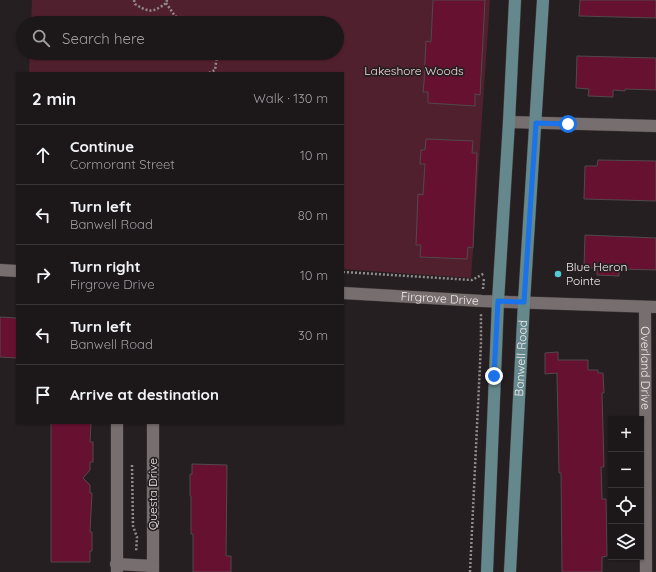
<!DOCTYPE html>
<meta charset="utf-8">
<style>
:root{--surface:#1c1719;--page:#292426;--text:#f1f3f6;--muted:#a09fa2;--line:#3a3638}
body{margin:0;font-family:Quicksand,sans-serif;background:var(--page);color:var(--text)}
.controls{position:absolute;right:12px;bottom:12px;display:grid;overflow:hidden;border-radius:0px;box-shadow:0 1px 3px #0004}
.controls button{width:36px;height:36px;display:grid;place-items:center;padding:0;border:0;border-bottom:1px solid var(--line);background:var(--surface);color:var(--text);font:20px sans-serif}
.stop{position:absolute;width:12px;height:12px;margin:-9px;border:3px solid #1a73e8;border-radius:50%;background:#fff}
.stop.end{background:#1a73e8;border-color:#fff;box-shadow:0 1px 4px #0008}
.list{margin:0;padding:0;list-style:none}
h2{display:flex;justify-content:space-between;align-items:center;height:52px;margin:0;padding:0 16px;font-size:17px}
h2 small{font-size:13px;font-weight:400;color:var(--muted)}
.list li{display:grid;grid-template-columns:26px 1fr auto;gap:12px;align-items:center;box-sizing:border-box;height:60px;padding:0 16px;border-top:1px solid var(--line)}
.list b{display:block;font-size:15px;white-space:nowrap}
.list p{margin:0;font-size:13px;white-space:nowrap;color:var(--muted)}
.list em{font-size:13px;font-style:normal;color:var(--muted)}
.icon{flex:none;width:22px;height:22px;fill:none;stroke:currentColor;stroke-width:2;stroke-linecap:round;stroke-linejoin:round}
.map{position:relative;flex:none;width:656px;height:572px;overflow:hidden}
.search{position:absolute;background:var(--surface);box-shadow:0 1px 3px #0004;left:16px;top:16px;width:328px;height:44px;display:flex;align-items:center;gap:10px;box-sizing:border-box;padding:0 14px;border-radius:22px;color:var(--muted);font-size:15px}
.panel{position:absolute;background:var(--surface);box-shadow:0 1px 3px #0004;left:16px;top:72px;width:328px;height:352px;border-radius:0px}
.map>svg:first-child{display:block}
.green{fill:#51202e}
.building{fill:#671131;stroke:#51494b}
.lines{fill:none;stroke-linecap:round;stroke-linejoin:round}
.street-casing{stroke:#413b3c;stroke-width:13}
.secondary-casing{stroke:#413b3c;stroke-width:13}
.path{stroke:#918b8d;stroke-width:2.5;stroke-dasharray:2 2;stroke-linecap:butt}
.street{stroke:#766e6f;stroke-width:12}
.secondary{stroke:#64888c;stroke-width:12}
.route{stroke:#1a73e8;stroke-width:5}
.poi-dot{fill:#52cbd7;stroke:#261f21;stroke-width:1.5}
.labels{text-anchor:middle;stroke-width:3.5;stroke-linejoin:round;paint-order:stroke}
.park-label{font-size:12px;fill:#f4d9de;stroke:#261f21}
.poi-label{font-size:12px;fill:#f1eced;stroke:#261f21;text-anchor:start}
.street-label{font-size:12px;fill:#f1eced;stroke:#261f21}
</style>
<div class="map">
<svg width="656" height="572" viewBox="0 0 656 572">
<rect width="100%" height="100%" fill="#261f21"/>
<polygon class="green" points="32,0 490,0 471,278 343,269 343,73 29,73 30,53 337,53 337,23 31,23"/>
<g class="building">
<polygon points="433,0 485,0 480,95 475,94 475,106 428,103 428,92 423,92 424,82 426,41 431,42"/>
<polygon points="580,0 656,0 656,18 579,16"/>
<polygon points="577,56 656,58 656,90 625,89 625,91 613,90 613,97 588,96 589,89 576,88"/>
<polygon points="426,139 473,141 472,153 477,153 473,248 468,247 467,259 420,257 421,245 416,245 418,194 423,195 425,164 420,164 421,150 425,150"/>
<polygon points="598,160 656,161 656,201 584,199 585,166 597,166"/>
<polygon points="585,235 656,238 656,270 619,269 619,276 597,275 597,268 584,268"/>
<polygon points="0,317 17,318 17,358 0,357"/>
<polygon points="558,352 558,360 588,360 588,370 598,370 598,373 603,373 604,393 602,393 604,467 601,467 602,499 606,499 607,556 602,557 602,572 562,572 561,473 559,473 557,373 545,374 545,353"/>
<polygon points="51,423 91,423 90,442 93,442 93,462 90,462 90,470 83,478 90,485 90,493 92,493 90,532 92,532 92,551 90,551 90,562 51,562"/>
<polygon points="192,464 227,465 226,556 231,556 231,572 193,572 193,534 191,534 191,496 190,496 190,474 192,474"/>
</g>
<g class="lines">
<g class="street-casing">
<g id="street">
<polyline points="509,122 656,126"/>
<polyline points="0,270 17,271"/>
<path id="s1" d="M343 293 482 301 656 307"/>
<path id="s2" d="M645 307 646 572"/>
<polyline points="153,423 153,572"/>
<polyline points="116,564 153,566"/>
<polyline points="117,572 117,423"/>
</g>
</g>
<g class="secondary-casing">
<g id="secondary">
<polyline points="487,572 498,301 509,122 515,0"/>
<path id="s3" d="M510 572 524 302 543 0"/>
</g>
</g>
<g class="path">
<path d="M134 0 135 4C143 9 151 14 160 7 164 5 166 4 167 0"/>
<polyline points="166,3 175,16 187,23"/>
<polyline points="209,73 215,70 217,56 216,53"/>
<polyline points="343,272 472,280 485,273"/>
<polyline points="483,289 484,278"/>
<polyline points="132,465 133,526 137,537 136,552"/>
<polyline points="470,572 481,343 481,314"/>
</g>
<use href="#street" class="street"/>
<use href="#secondary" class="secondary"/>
</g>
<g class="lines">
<polyline class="route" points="494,376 498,301 524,302 536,123 568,124"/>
</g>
<circle class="poi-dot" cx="558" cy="274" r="4"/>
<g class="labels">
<g class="park-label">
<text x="414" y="75">Lakeshore Woods</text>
</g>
<g class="poi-label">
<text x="566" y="271">Blue Heron<tspan x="566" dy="14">Pointe</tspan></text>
</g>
<g class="street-label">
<text dy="4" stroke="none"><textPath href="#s1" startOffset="97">Firgrove Drive</textPath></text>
<text dy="4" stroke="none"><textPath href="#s3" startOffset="214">Banwell Road</textPath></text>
<text dy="4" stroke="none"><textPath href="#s2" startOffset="61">Overland Drive</textPath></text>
<text transform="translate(153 494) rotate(-90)" y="4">Questa Drive</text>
</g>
</g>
</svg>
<div class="controls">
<button>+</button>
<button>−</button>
<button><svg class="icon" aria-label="locate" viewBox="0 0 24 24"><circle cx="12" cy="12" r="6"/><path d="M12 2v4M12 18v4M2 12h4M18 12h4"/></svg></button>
<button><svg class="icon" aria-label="layers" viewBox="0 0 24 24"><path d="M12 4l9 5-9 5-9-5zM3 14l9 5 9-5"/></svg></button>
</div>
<div class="stop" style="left:568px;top:124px"></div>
<div class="stop end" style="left:494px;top:376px"></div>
<div class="search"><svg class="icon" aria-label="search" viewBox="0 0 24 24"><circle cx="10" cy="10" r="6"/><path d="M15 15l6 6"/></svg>Search here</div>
<section class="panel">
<h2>2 min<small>Walk · 130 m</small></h2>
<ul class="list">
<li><svg class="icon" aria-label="ahead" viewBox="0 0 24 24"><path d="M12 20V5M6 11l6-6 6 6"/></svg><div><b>Continue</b><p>Cormorant Street</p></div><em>10 m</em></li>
<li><svg class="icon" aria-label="left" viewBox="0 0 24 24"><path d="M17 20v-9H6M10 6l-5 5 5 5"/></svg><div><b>Turn left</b><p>Banwell Road</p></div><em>80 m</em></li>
<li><svg class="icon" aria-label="right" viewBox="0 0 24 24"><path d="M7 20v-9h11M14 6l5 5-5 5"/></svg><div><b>Turn right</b><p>Firgrove Drive</p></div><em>10 m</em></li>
<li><svg class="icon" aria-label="left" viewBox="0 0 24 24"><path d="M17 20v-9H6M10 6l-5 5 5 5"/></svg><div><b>Turn left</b><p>Banwell Road</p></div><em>30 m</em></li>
<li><svg class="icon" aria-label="arrive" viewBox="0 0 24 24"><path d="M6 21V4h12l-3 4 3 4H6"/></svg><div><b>Arrive at destination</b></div></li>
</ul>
</section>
</div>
